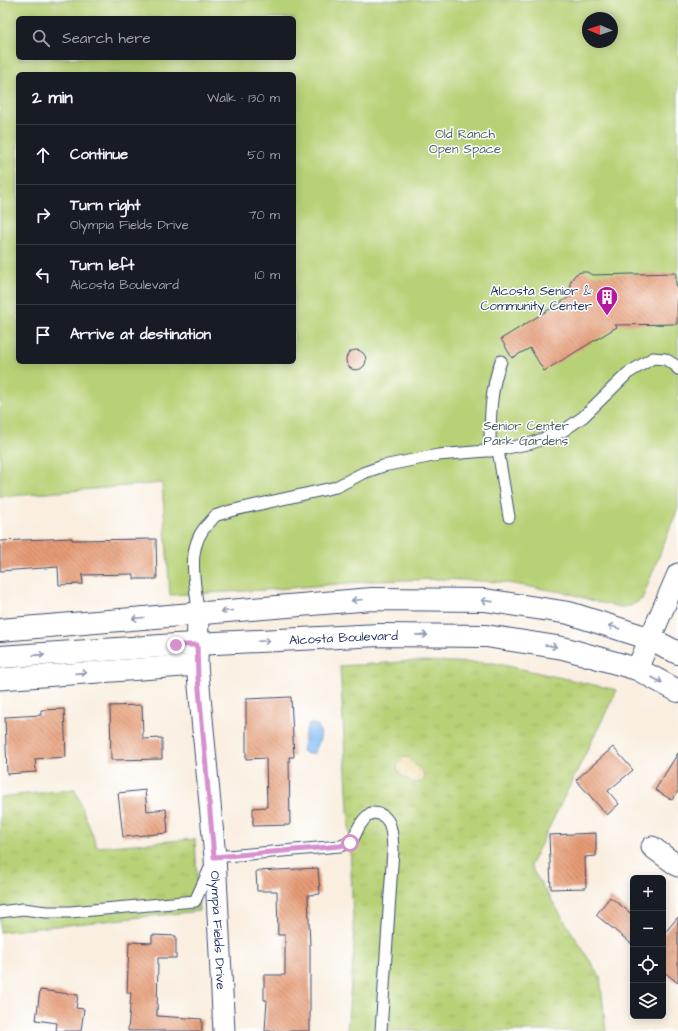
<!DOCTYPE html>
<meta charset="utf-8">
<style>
:root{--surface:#171b24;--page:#242831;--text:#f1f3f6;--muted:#9ea1a6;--line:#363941}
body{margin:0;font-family:"Architects Daughter",sans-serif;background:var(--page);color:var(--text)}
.controls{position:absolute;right:12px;bottom:12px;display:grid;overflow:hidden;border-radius:6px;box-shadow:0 2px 10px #0003}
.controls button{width:36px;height:36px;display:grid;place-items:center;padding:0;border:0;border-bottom:1px solid var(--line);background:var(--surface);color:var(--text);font:20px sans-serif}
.compass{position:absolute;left:582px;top:12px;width:36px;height:36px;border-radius:50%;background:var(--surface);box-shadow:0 2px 10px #0003;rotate:272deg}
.stop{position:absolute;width:12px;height:12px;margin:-9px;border:3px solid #d690ce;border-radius:50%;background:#fff}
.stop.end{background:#d690ce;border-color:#fff;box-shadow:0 1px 4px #0008}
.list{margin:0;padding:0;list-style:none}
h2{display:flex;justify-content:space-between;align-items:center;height:52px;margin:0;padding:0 16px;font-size:17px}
h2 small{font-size:13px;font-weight:400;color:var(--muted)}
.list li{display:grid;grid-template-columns:26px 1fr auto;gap:12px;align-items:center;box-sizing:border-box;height:60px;padding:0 16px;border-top:1px solid var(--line)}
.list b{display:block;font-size:15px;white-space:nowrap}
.list p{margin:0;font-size:13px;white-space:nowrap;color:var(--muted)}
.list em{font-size:13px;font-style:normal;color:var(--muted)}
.icon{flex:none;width:22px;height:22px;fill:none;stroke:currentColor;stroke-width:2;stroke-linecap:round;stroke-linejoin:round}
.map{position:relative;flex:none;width:678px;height:1031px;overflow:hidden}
.search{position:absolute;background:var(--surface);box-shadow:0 2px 10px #0003;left:16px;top:16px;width:280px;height:44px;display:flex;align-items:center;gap:10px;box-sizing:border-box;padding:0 14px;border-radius:6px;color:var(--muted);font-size:15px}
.panel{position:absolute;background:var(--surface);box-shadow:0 2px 10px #0003;left:16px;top:72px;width:280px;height:292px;border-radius:6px}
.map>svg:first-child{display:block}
.grass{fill:url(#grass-tufts);stroke:#69806a}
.sand{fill:url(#sand-dots);stroke:#84847e}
.green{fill:#b7d176;stroke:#69806a;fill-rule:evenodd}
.water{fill:url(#water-ripples);stroke:#4d75a8}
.building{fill:url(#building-back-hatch)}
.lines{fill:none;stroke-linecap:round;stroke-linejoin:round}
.service-casing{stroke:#3c4c71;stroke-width:13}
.minor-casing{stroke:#3c4c71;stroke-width:23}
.secondary-casing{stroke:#3c4c71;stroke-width:24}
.service{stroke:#fff;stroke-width:11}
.minor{stroke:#fff;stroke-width:21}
.secondary{stroke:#fff;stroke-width:22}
.oneway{stroke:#8d97ae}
.route{stroke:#d690ce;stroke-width:5}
.labels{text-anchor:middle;stroke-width:3;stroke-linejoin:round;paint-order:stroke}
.park-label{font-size:13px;fill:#4a6065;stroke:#fff}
.poi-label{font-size:13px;fill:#1b2f5e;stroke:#fff;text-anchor:end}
.street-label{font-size:13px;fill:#1b2f5e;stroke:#fff}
</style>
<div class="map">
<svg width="678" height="1031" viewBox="0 0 678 1031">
<defs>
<pattern id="grass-tufts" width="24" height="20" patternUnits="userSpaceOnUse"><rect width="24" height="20" fill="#b7d176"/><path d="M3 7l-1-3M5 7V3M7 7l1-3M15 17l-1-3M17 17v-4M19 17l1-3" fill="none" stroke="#9db468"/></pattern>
<pattern id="sand-dots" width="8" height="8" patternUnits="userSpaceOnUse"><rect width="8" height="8" fill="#eeda9e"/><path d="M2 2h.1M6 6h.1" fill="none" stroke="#ccbb8a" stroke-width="1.8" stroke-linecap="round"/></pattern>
<pattern id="water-ripples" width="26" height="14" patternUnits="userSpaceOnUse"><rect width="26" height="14" fill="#7fbbf2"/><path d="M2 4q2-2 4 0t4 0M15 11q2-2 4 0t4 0" fill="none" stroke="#6798c7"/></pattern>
<pattern id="building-back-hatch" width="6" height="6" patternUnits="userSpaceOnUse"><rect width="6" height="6" fill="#e69b74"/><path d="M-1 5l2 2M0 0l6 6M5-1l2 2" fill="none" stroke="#ba7f62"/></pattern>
</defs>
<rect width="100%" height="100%" fill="#fff"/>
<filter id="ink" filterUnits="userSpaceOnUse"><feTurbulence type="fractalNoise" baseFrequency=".025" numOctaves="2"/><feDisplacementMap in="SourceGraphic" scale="8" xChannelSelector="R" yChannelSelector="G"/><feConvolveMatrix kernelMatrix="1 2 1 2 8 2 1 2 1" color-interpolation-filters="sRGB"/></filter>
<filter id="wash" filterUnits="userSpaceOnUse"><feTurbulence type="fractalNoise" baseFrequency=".012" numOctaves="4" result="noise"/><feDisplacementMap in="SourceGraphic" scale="16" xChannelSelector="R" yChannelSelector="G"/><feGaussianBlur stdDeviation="0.9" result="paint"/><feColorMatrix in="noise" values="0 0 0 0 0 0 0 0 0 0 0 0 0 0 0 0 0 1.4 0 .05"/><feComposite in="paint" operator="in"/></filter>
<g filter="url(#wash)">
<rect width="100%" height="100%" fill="#f9eedf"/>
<g class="grass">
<polygon points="417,661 494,663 617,690 530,866 600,977 606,1031 347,1031 354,949 350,843 340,666"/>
<polygon points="75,789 97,847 195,839 199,911 0,932 0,797"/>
</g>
<path class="sand" d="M405 757H408L424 773V779L421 782 415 783C408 780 393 773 398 763 400 760 402 758 405 757Z"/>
<path class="green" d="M0 0H678V508L642 599 631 606 621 607 597 602 568 593 501 582 440 579 373 581 265 590 170 595 162 483 0 497ZM18 18H294V58H18ZM588 18H612V42H588ZM18 74H294V362H18Z"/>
<path class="water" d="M309 724 317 725C324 733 319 744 314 753L308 754 302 751C305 741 303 734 309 724Z"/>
<g id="blocks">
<g class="building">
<polygon points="581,272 587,272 592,275 676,273 676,286 678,286 677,324 615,325 617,327 544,371 530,348 512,358 501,339 571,296 570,284 572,279 576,274"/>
<circle cx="356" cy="360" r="10"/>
<polygon points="72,538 72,540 156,539 157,579 134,579 134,574 82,575 83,584 59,585 58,567 0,571 0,541"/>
<polygon points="291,697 294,757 289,757 290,825 253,826 253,808 267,807 266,758 246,759 246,699"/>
<polygon points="142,705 143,739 162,738 162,759 111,760 110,706"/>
<polygon points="64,709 66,757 35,759 36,772 7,774 5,717 41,715 41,710"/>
<polygon points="613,747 633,770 608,791 619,804 607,815 576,780"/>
<polygon points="678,753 678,791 672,800 655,790"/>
<polygon points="145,790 147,811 166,809 168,833 123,837 118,793"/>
<polygon points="596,833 596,856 585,857 586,888 551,889 549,835"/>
<polygon points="318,868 320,894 308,895 310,947 310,1031 265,1031 267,1000 264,1000 264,975 285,975 285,935 278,935 277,891 257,891 256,871"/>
<polygon points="610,897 633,915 633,945 596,915"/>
<polygon points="678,917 678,983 663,971 663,935"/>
<polygon points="152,935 176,936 176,958 158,958 157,1016 202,1019 202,1031 128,1031 131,993 127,993 129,942 152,943"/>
<polygon points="40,990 78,995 76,1008 84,1009 81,1031 56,1031 57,1023 36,1020"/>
</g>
</g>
</g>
<g filter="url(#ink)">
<use href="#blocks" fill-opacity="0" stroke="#3c4c71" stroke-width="1"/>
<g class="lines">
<g class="service-casing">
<g id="service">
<polyline points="498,450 509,517"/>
<path d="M490 451C490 421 490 389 501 361"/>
<path d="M198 613C196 583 184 547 209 523 211 521 213 518 215 516 219 514 226 513 230 511L336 487 363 473 383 466 438 455 498 450 532 443 563 431 583 417 628 373 653 358 665 359 675 365 678 369"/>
<path d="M0 912 23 909 46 912H70L195 901 215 857 340 846C357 841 352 838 360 825 363 820 367 816 371 813 393 812 392 834 393 850L381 1031"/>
</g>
</g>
<g class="minor-casing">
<g id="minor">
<path id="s1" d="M198 613 197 665 215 857 224 1031"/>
<polyline points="637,669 678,574"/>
<polyline points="0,679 197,665"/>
<polyline points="652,847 678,866"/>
</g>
</g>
<g class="secondary-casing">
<g id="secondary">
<polyline points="0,630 372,599 485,600 569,613 651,639 678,653"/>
<path id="s2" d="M0 657 176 645 379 635 486 636 563 648 637 669 678 691"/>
</g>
</g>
<use href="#service" class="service"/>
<use href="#minor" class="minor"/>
<use href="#secondary" class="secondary"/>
</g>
<defs><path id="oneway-shaft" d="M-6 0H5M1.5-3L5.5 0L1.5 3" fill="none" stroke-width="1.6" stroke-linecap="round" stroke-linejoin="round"/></defs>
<g class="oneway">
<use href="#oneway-shaft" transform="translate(357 600) rotate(175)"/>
<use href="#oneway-shaft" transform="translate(487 601) rotate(-174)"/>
<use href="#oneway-shaft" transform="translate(227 611) rotate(175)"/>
<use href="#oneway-shaft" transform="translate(138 618) rotate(175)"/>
<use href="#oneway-shaft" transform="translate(614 627) rotate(-162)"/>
<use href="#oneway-shaft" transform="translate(422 635) rotate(1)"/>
<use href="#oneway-shaft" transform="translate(264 641) rotate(-3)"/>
<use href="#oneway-shaft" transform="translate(551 646) rotate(9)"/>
<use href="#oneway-shaft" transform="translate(39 655) rotate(-4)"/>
<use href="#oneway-shaft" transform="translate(81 673) rotate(-4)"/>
<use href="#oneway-shaft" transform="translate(657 680) rotate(28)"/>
</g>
</g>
<g class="lines" filter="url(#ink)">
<polyline class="route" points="176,645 197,645 198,678 214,857 340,846 350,843"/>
</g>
<defs>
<g id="building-pin" transform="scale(1.15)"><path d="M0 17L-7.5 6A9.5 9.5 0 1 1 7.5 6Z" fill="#b5179e" stroke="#fff"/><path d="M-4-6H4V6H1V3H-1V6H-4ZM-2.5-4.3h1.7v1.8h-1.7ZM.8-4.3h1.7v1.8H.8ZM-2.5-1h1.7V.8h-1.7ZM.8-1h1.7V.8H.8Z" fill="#fff"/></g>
</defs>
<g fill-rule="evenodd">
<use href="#building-pin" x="607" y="297"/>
</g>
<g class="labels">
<g class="park-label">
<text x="465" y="138">Old Ranch<tspan x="465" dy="15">Open Space</tspan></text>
<text x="526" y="430">Senior Center<tspan x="526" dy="15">Park Gardens</tspan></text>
</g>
<g class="poi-label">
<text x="592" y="295">Alcosta Senior &amp;<tspan x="592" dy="15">Community Center</tspan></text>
</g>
<g class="street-label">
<text dy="5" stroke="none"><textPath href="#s2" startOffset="344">Alcosta Boulevard</textPath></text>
<text dy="5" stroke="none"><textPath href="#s1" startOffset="318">Olympia Fields Drive</textPath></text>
</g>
</g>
</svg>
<div class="controls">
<button>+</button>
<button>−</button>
<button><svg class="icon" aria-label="locate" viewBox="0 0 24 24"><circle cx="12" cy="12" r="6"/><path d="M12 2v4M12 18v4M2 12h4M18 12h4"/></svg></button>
<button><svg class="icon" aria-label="layers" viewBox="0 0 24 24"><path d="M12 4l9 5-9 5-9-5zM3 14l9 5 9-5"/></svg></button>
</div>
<svg class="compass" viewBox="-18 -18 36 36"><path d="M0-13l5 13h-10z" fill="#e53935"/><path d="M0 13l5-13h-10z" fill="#9ea1a6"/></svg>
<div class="stop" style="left:350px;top:843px"></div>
<div class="stop end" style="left:176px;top:645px"></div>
<div class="search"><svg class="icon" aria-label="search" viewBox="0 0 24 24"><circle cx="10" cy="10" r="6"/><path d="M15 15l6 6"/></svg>Search here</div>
<section class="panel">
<h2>2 min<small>Walk · 130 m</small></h2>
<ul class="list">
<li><svg class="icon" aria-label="ahead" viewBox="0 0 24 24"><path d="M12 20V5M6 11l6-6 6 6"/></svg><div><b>Continue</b></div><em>50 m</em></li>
<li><svg class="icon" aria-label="right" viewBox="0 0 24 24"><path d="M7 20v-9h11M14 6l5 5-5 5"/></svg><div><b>Turn right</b><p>Olympia Fields Drive</p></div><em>70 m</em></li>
<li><svg class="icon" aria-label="left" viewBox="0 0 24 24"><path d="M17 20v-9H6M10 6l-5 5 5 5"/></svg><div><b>Turn left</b><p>Alcosta Boulevard</p></div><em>10 m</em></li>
<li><svg class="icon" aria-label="arrive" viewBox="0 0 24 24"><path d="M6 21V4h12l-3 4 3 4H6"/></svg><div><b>Arrive at destination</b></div></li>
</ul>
</section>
</div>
